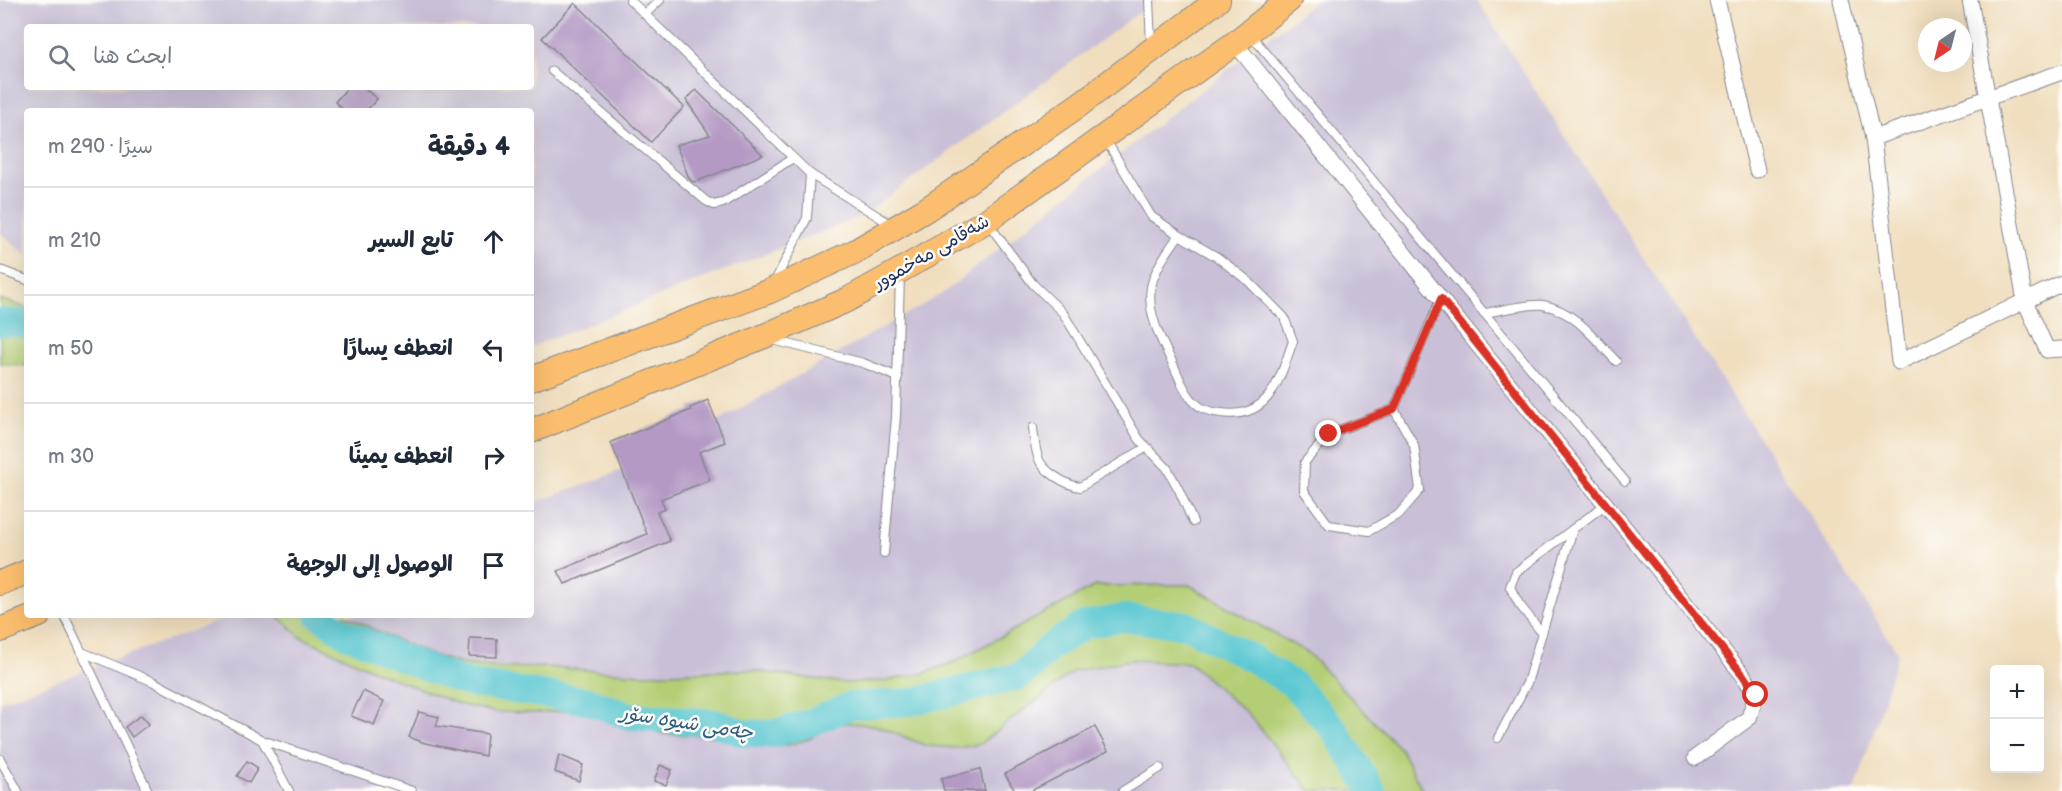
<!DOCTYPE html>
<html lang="ar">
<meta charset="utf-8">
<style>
:root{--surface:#fff;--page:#f6f6f7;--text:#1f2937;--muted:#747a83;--line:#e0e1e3}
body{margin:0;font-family:"Balsamiq Sans","Playpen Sans Arabic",sans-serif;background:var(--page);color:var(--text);direction:rtl}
.controls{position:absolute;right:18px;bottom:18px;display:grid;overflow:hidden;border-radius:6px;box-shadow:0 6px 24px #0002}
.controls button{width:54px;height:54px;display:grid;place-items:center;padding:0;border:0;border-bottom:2px solid var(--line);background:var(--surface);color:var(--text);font:30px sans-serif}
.compass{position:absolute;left:1918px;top:18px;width:54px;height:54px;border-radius:50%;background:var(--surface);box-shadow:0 6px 24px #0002;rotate:215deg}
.stop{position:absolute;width:18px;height:18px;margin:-14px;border:4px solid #d93025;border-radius:50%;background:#fff}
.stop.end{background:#d93025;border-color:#fff;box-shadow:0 2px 6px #0008}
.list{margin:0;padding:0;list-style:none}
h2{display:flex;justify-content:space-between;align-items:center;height:78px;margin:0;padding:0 24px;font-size:26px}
h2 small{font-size:20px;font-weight:400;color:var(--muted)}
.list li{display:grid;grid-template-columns:39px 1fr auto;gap:18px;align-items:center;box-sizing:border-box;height:108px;padding:0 24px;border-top:2px solid var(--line)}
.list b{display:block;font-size:22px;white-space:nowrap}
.list em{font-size:20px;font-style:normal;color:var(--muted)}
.icon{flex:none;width:33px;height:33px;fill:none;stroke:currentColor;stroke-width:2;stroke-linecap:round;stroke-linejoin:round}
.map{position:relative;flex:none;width:2062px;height:791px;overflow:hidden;direction:ltr}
.search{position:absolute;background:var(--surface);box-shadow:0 6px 24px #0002;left:24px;top:24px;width:510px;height:66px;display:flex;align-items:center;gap:15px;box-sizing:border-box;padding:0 21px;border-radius:6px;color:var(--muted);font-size:22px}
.panel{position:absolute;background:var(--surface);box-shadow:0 6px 24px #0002;left:24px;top:108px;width:510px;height:510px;border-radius:6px;direction:rtl}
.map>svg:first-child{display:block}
.industrial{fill:#c9bfd7;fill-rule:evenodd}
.green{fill:#b4ce74;stroke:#687e69;stroke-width:1.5}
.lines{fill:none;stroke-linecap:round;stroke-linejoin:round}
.river{stroke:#5bc8d2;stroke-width:28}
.building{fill:#b399c4}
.service-casing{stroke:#86868e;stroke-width:10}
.minor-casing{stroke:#86868e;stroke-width:17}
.trunk-casing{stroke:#86868e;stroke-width:26}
.service{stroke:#fff;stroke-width:8}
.minor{stroke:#fff;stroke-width:15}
.trunk{stroke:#fbbe6e;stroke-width:24}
.route{stroke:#d93025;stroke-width:8}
.labels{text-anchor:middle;stroke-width:5;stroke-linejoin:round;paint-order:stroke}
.street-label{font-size:18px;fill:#1b2f5e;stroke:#fdfcf7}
.water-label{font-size:20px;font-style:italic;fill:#2e5d81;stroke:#fdfcf7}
</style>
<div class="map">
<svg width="2062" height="791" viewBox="0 0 2062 791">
<rect width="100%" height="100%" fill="#fdfcf7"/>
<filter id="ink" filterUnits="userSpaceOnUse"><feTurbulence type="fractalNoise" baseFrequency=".0167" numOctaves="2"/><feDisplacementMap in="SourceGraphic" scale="12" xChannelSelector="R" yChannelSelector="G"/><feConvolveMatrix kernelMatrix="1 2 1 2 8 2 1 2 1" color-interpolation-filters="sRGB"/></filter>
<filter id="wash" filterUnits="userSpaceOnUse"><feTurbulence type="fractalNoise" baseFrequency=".008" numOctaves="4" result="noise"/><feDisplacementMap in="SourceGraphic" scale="24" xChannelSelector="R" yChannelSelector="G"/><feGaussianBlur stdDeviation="1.35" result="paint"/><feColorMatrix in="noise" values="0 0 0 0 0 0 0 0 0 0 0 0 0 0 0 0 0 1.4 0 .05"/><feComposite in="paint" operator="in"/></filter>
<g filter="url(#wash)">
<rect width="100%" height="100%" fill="#f0debe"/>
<g class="industrial">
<path d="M0 0H1156L862 216 531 347V111H27V256L0 232ZM27 27H531V87H27Z"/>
<polygon points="1317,0 1477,0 1898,653 1855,791 0,791 0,702 234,615 531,615 531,504 650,460 940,295"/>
</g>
<g class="green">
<polygon points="0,299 27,308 27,366 0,363"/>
<polygon points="1189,585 1308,653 1401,750 1423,791 1310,791 1251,717 1190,663 1129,660 1074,671 980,744 959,748 927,746 874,725 848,723 830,726 809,739 788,745 757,747 730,739 702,735 664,734 594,714 566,711 537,713 494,712 458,704 379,673 299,636 285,622 276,615 345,615 383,634 432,655 462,664 504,668 547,667 642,674 747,670 844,683 884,681 925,673 956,661 1095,586"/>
</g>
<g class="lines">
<g class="river">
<polyline points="0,322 20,323 27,326"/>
<polyline points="319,615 344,633 417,664 467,683 589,701 629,716 715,723 743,733 773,734 812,722 850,706 910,702 1017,677 1030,668 1050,647 1084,625 1122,618 1186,625 1251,658 1294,685 1334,729 1372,791"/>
</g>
</g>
<g id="blocks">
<g class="building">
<polygon points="575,3 684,107 651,142 542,38"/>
<polygon points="348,87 363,87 377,99 366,111 345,111 335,102"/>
<polygon points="696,90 763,155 698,181 693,182 689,178 676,145 710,135 686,100"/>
<polygon points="708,400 725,442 699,452 710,480 661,499 665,509 657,512 670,541 565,584 558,571 647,534 611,442 691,410 690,408"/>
<polygon points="470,638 497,639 497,657 469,656"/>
<polygon points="363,691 384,701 374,725 351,716"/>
<polygon points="419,712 439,717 436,726 487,734 485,756 425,743 409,737"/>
<polygon points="141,715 149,724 132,737 125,727"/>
<polygon points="1095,727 1108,751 1031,791 1015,791 1005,774"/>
<polygon points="559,755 583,765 579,781 555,772"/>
<polygon points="247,761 258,768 249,783 237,776"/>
<polygon points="660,765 672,770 666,785 654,781"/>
<polygon points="980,769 985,791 944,791 941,779"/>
</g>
</g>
</g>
<g filter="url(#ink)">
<use href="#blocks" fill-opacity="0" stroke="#86868e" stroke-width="1.5"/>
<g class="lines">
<g class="service-casing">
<g id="service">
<polyline points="630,0 810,174 892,225"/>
<polyline points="1149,0 1151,44"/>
<polyline points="645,14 660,0"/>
<polyline points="1250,34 1625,481"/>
<polyline points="552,71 706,201 714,205 723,203 793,158"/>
<path d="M1106 140 1151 216 1179 235 1217 257 1247 280 1284 317 1293 341C1280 378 1270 420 1221 413 1209 412 1197 407 1190 397 1181 386 1176 369 1169 356 1159 336 1147 311 1151 287 1155 268 1168 251 1179 235"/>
<polyline points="988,223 1033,284 1063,313 1139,439 1167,468 1179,490 1193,522"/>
<polyline points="0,270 27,280"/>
<polyline points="775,281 807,218 810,174"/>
<path d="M1484 313C1499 311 1530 303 1543 305 1574 310 1596 340 1616 361"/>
<polyline points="773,340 863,363 898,377"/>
<polyline points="1394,409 1329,434 1305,462 1304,491 1329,525 1369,531 1399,514 1420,490 1414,445 1394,409 1440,300"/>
<path d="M1033 428C1034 437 1035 448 1038 457 1042 471 1066 485 1080 487L1147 447"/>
<polyline points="884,553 896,417 900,276"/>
<polyline points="64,615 148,791"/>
<polyline points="1542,633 1519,604 1510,587 1516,572 1606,504"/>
<polyline points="82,652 154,682 262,740 412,791"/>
<polyline points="1498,738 1527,683 1573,529"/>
<polyline points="262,740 289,791"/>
<polyline points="0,759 18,791"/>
<polyline points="1123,791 1160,768"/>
</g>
</g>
<g class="minor-casing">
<g id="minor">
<polyline points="1717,0 1757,170"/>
<polyline points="1841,0 1873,138 1899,362 2062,283"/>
<polyline points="1970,0 2025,301 2047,350 2062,349"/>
<polyline points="1235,43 1743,675 1756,695 1749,718 1695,758"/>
<polyline points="1873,138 2062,72"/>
</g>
</g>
<g class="trunk-casing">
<g id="trunk">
<polyline points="531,379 770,291 856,251 927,209 1079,105 1218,0"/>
<polyline points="531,431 762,337 847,300 901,270 986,221 1235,43 1289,0"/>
<polyline points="0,583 27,572"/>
<polyline points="0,630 39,615"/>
</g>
</g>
<use href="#service" class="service"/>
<use href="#minor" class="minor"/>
<use href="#trunk" class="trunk"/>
</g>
</g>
<g class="lines" filter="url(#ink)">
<polyline class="route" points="1329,434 1394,409 1441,299 1743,675 1756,695"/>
</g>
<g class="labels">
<g class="street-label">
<text transform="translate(931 252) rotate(-30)" y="6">شەقامی مەخموور</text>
</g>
<g class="water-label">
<text transform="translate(687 722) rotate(9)" y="7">چەمی شیوە سۆر</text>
</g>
</g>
</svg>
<div class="controls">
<button>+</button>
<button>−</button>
</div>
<svg class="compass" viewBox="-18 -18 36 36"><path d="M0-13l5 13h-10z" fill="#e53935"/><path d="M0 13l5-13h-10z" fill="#747a83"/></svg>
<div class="stop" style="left:1756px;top:695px"></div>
<div class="stop end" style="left:1329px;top:434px"></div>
<div class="search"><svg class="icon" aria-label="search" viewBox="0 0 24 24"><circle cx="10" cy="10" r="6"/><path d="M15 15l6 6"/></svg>ابحث هنا</div>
<section class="panel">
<h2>4 دقيقة<small>سيرًا · 290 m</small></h2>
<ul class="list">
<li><svg class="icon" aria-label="ahead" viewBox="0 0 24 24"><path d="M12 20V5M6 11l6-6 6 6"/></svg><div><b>تابع السير</b></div><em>210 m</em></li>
<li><svg class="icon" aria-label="left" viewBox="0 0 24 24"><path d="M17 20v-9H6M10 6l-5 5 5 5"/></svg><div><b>انعطف يسارًا</b></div><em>50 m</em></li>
<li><svg class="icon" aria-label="right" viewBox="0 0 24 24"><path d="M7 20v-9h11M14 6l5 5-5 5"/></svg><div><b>انعطف يمينًا</b></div><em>30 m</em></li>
<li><svg class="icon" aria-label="arrive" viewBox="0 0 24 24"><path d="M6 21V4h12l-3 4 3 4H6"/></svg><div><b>الوصول إلى الوجهة</b></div></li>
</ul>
</section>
</div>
